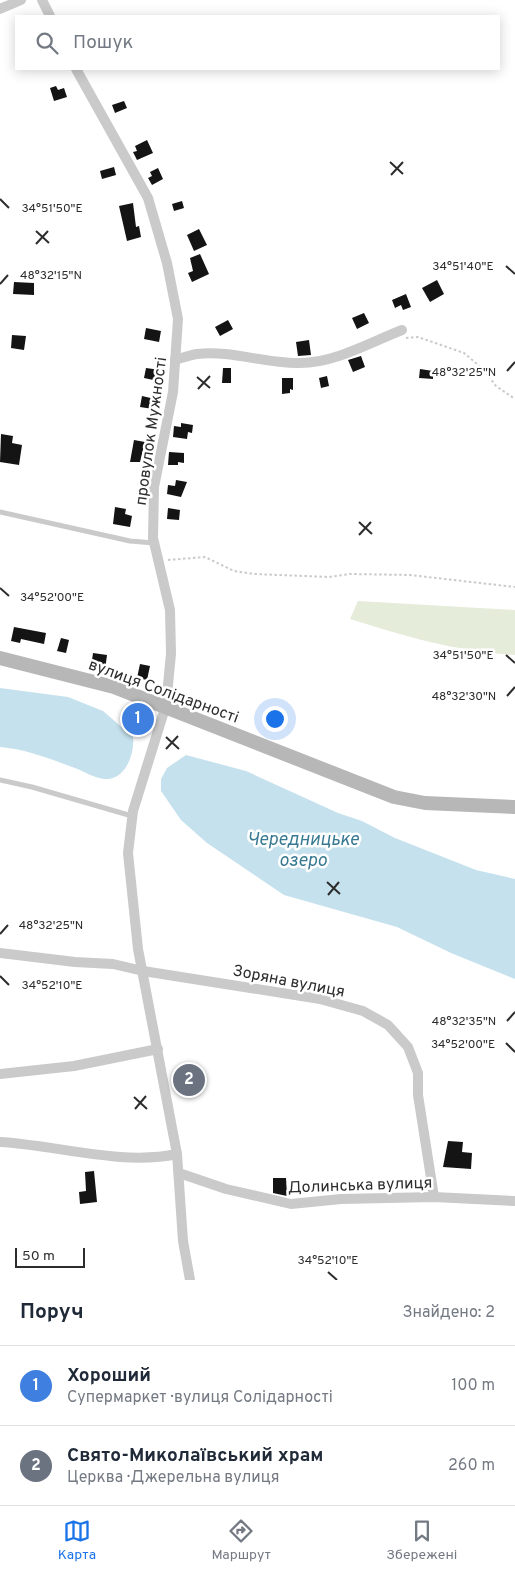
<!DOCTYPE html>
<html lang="uk">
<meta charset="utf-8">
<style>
:root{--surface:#fff;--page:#f6f6f7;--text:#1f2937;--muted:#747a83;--line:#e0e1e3;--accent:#1a73e8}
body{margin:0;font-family:Overpass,sans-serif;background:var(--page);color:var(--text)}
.scale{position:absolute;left:15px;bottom:12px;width:70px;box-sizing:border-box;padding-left:5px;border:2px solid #2d2d2d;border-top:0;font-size:14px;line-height:18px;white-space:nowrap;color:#2d2d2d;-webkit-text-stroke:4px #fff;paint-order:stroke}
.you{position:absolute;left:274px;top:718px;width:18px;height:18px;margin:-12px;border:4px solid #fff;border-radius:50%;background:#1a73e8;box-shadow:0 0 0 8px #1a73e833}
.badge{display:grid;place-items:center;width:32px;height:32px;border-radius:50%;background:var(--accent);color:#fff;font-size:16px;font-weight:700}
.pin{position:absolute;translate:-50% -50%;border:2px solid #fff;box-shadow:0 1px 5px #0006}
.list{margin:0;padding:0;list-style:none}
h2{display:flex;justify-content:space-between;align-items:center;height:65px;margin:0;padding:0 20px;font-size:21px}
h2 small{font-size:16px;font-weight:400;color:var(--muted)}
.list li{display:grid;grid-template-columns:32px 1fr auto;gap:15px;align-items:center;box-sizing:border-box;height:80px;padding:0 20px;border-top:1px solid var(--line)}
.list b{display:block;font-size:19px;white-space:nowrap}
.list p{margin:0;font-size:16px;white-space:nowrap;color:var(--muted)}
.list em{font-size:16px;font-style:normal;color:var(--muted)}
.icon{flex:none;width:28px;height:28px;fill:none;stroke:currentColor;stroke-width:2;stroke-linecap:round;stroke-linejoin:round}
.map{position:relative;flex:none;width:515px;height:1280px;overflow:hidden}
.search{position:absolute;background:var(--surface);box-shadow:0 2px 12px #0003;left:15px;right:15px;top:15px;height:55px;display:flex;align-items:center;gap:12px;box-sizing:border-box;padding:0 18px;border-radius:0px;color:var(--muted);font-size:19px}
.sheet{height:225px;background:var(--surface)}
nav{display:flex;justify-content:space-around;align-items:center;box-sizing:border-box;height:70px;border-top:1px solid var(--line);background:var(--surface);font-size:14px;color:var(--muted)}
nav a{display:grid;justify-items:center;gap:2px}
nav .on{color:var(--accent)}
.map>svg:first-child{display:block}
.green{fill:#e5ecda}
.water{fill:#c5e1ed}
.building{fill:#141414}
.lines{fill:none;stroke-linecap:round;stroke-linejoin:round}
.path{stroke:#cacaca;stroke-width:2;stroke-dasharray:2.5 2.5;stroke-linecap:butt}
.service{stroke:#cacaca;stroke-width:5}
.minor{stroke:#cacaca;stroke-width:10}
.secondary{stroke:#b7b7b7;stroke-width:14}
.ticks{fill:none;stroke:#2d2d2d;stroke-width:2}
.labels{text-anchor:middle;stroke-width:5;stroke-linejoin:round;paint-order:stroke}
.street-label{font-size:16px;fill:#2d2d2d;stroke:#fff}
.water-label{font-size:18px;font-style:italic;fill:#387992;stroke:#fff}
.ticks-label{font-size:12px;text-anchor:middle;fill:#2d2d2d;stroke:#fff;stroke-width:5;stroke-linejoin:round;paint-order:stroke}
</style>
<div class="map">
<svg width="515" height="1280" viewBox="0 0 515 1280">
<rect width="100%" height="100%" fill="#fff"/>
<path class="green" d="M358 601 515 610V655C459 652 403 636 350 619Z"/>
<g class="water">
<path d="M0 688 68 697 103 711 133 737C135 754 125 781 104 779 94 778 83 771 75 768 50 759 26 749 0 747Z"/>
<polygon points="186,755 246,771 338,813 362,821 395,838 476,870 515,879 515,979 451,953 397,927 284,895 207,843 181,820 161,791 161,779 167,768"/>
</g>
<g class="building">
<polygon points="56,86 58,90 64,88 67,97 54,101 50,88"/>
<polygon points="124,101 127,108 115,113 112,105"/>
<polygon points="147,140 153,153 137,160 133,152 137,151 135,146"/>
<polygon points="114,167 116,175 102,179 100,171"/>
<polygon points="158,168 163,179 152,185 148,178 152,176 150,172"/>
<polygon points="182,201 184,208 174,211 172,204"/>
<polygon points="133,203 136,227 139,226 141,237 127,241 119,206"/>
<polygon points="199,229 207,245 194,251 187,235"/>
<polygon points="200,254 209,274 192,282 188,273 193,271 190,258"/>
<polygon points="437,280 444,294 430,302 422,288"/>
<polygon points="14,282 34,283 34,295 13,294"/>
<polygon points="406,294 411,307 403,310 401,305 395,308 392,300"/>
<polygon points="364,313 369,323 357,329 352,318"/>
<polygon points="228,320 233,329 220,336 215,327"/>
<polygon points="146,328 161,331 159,342 144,339"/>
<polygon points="12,335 26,336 24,350 11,348"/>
<polygon points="309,340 311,355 298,356 296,342"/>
<polygon points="361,356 365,367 353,372 348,360"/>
<polygon points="146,368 160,370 158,381 144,378"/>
<polygon points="223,368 231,368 231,383 222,383"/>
<polygon points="420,369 433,371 433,379 419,378"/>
<polygon points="327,376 329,386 321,388 319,378"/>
<polygon points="282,378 293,378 293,390 290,389 290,393 282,394"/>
<polygon points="142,396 155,399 153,409 140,407"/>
<polygon points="181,423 193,425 192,433 188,432 187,439 173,437 174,426 181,427"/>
<polygon points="1,434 13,436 12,443 22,445 19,465 0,462"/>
<polygon points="134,440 145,442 140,462 130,462"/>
<polygon points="169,452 184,453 184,463 178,462 178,465 168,465"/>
<polygon points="176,480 187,482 181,497 167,494 168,485 175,486"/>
<polygon points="115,507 126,509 125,514 132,516 130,527 113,524"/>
<polygon points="168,508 180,510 179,520 167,519"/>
<polygon points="14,627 46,633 44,644 21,639 20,643 11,641"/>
<polygon points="61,638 69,640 66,653 57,651"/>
<polygon points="93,653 107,655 105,670 91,668"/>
<polygon points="140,664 150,666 147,680 137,678"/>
<polygon points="136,713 144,715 141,725 133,722"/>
<polygon points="176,1072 184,1072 184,1075 201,1074 202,1084 177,1086"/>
<polygon points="448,1141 463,1142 462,1152 472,1153 471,1169 443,1167"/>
<polygon points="94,1171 97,1202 80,1204 79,1192 86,1191 85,1172"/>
<polygon points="273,1178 286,1178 287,1196 273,1193"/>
</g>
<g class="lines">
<g class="path">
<polyline points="406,338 418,337 464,353 483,369 496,386 515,399"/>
<polyline points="168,560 205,557 234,571 254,574 329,577 350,574 410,575 515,587"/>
</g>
<g class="service">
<polyline points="0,512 130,541 154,543"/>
<polyline points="0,780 32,787 132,816"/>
</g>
<g class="minor">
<polyline points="42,0 50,16"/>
<polyline points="0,9 21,0"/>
<polyline points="76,69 148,198 167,263 178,319 173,392 154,487 153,538 170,610 171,654 166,705 133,811 128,853 138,949 177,1154 183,1241 190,1280"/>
<path d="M175 360C182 358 190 355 197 354 231 350 266 364 300 363 335 363 371 342 402 330"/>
<polyline points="0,953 75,962 113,964 143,971 320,999 363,1011 388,1025 408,1047 418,1073 418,1095 434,1197"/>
<polyline points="0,1074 74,1066 158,1049"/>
<path d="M0 1142C56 1145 122 1166 177 1154"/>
<polyline points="179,1173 226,1189 291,1204 341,1199 434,1197 515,1201"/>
</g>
<polyline class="secondary" points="0,658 114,687 394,797 425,803 515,807"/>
</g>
<path class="ticks" d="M390 162 403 174M391 175 403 162M0 199 9 208M36 231 49 243M36 244 48 231M506 266 515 274M0 284 8 275M507 371 515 362M197 377 210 388M198 389 210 376M359 522 372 534M359 535 371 522M0 588 9 596M506 655 515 663M507 696 515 687M166 737 179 749M166 749 178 736M327 882 340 894M328 895 339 882M0 934 8 925M0 976 9 985M507 1021 515 1012M506 1043 515 1052M134 1097 147 1109M135 1109 146 1096M328 1272 337 1280"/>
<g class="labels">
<g class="street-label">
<text transform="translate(150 431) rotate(-82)" y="6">провулок Мужності</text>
<text transform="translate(164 690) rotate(20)" y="6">вулиця Солідарності</text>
<text transform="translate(289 980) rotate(11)" y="6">Зоряна вулиця</text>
<text transform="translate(360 1184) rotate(-2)" y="6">Долинська вулиця</text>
</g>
<g class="water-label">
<text x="303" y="845">Чередницьке<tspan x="303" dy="21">озеро</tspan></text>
</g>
</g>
<g class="ticks-label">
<text x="52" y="212">34°51'50"E</text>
<text x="463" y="270">34°51'40"E</text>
<text x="51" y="279">48°32'15"N</text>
<text x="464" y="376">48°32'25"N</text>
<text x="52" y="601">34°52'00"E</text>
<text x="463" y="659">34°51'50"E</text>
<text x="464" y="700">48°32'30"N</text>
<text x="51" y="929">48°32'25"N</text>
<text x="52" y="989">34°52'10"E</text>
<text x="464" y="1025">48°32'35"N</text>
<text x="463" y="1048">34°52'00"E</text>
<text x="328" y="1264">34°52'10"E</text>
</g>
</svg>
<div class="scale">50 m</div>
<div class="you"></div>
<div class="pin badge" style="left:138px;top:719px;background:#3f7fe0">1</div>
<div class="pin badge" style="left:189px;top:1080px;background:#6b7280">2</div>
<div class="search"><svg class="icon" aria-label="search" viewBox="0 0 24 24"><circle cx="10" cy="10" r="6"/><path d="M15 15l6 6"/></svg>Пошук</div>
</div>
<section class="sheet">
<h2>Поруч<small>Знайдено: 2</small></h2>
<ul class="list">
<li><span class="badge" style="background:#3f7fe0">1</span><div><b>Хороший</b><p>Супермаркет · вулиця Солідарності</p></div><em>100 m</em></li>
<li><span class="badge" style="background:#6b7280">2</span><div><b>Свято-Миколаївський храм</b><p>Церква · Джерельна вулиця</p></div><em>260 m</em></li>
</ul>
</section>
<nav>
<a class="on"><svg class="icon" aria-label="map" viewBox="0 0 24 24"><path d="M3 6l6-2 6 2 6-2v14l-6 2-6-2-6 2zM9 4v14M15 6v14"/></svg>Карта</a>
<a><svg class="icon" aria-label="directions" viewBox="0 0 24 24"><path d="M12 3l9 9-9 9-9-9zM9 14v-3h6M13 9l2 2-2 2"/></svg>Маршрут</a>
<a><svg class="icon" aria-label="saved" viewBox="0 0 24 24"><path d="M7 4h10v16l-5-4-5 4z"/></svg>Збережені</a>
</nav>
